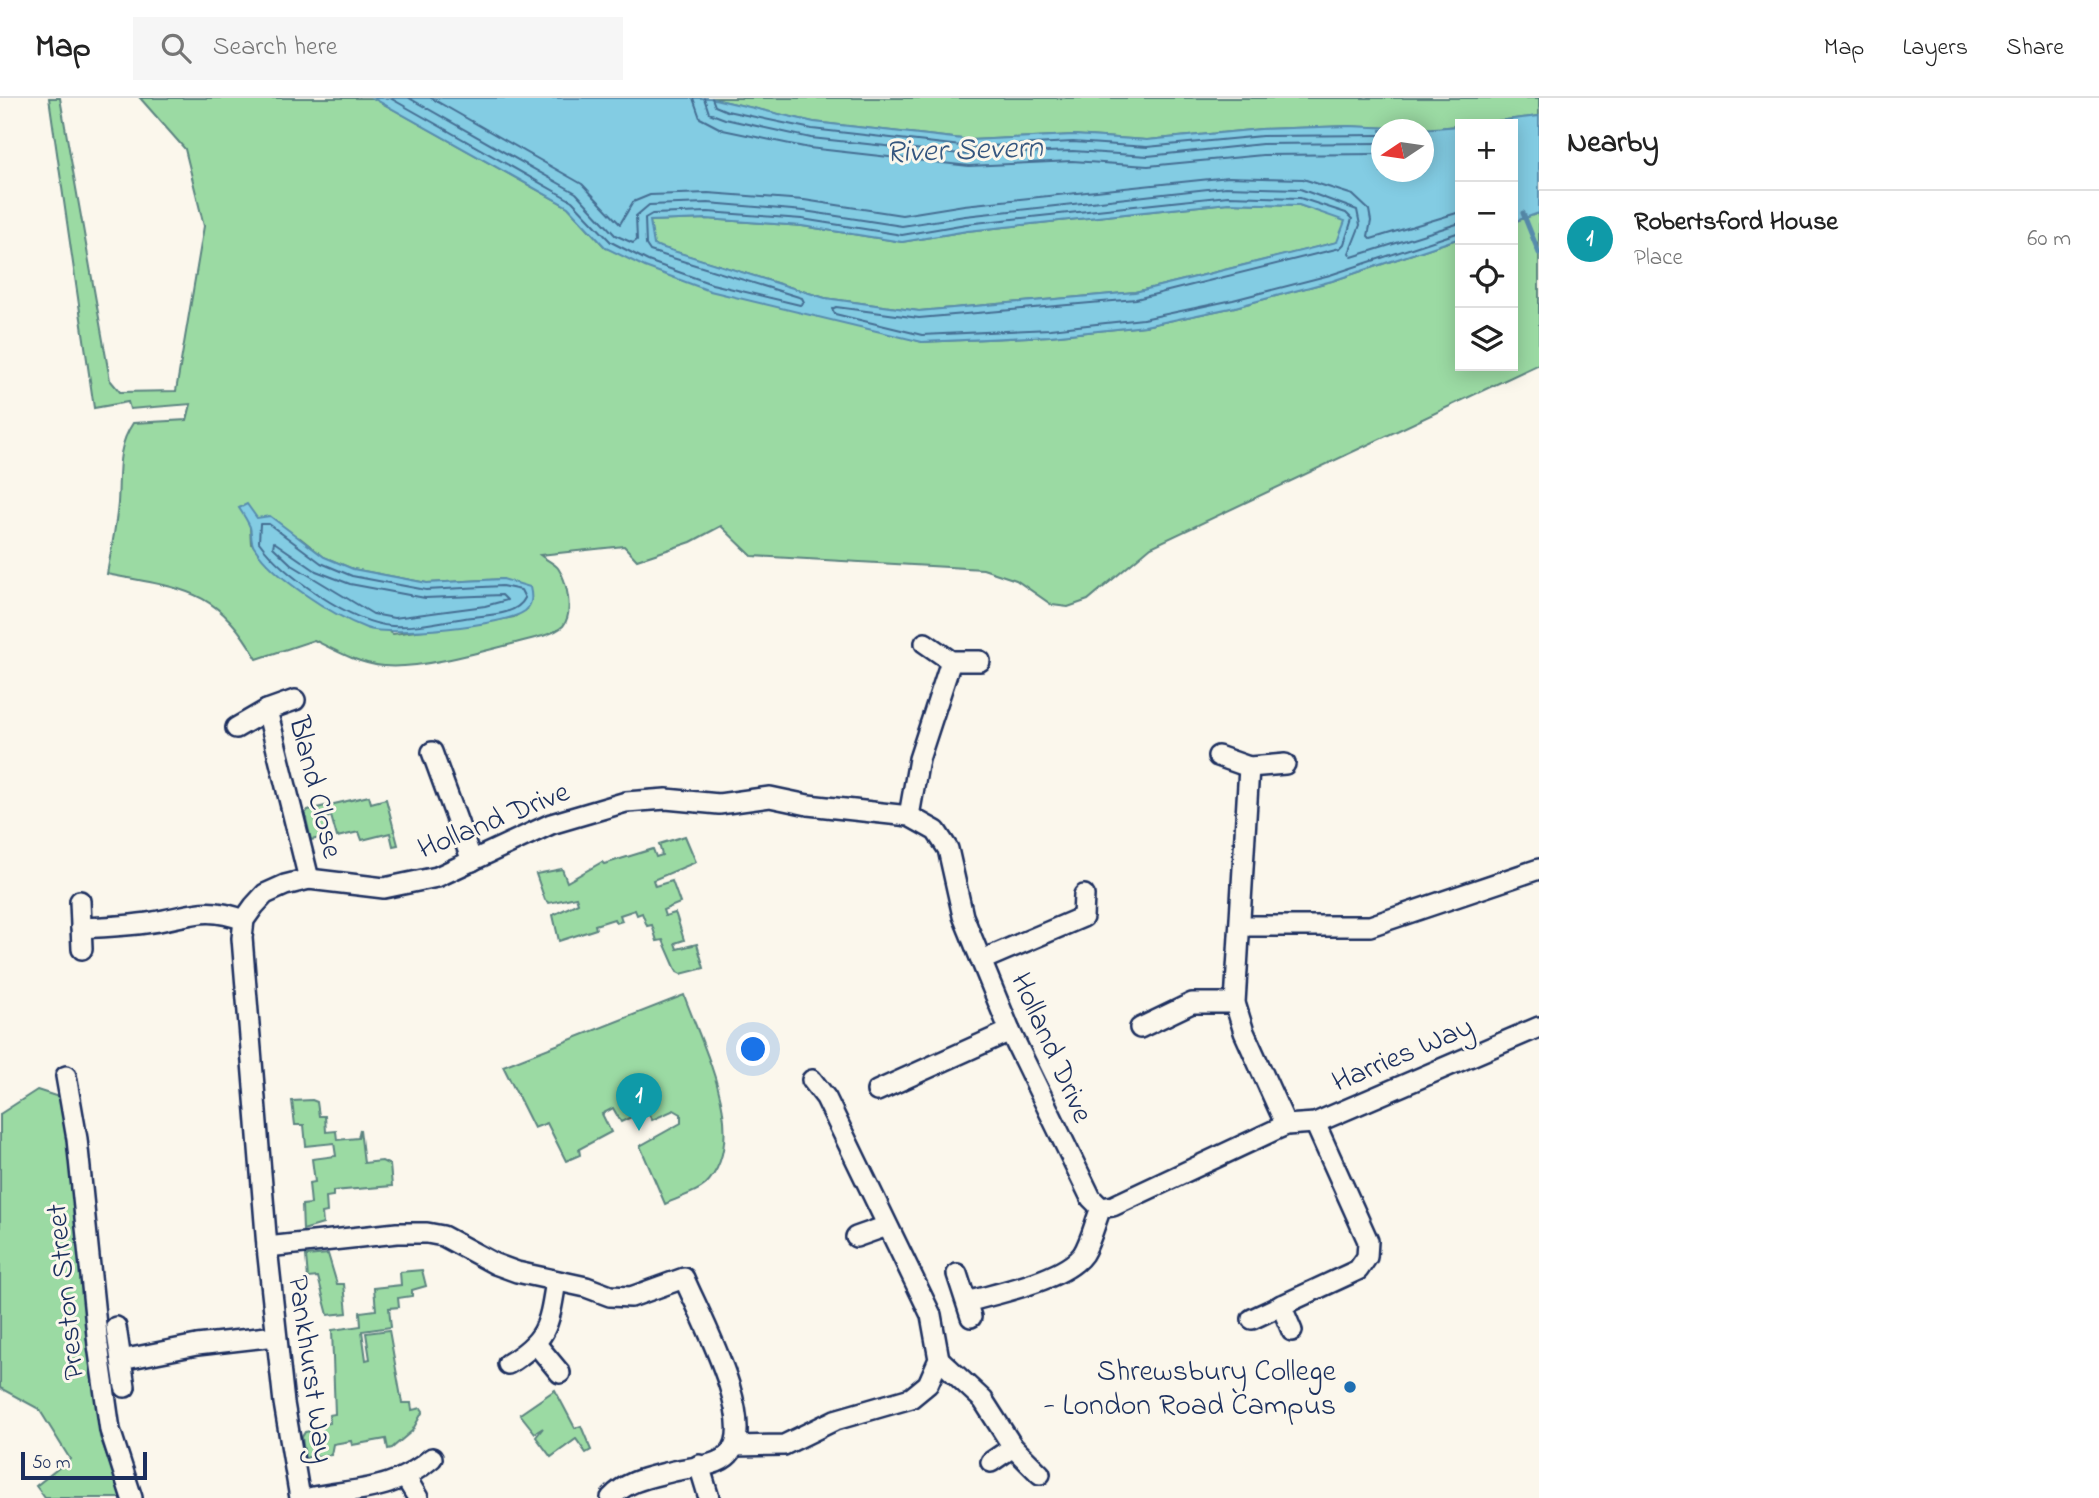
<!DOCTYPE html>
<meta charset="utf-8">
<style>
:root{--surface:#fff;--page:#f6f6f6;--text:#222;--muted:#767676;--line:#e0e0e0;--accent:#1f6fb2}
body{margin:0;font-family:"Indie Flower",sans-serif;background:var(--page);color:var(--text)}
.controls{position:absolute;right:21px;top:21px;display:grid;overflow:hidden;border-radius:0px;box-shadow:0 4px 18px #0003}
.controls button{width:63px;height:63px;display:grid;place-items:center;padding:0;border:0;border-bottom:2px solid var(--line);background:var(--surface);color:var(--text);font:35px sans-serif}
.compass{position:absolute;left:1371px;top:21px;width:63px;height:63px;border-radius:50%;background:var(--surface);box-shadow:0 4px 18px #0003;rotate:257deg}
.scale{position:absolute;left:21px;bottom:18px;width:126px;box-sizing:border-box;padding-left:7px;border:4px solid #1b2f5e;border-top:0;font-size:19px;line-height:24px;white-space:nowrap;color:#1b2f5e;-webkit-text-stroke:5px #fbf7ec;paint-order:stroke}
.you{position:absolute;left:754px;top:952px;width:24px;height:24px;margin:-18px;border:5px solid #fff;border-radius:50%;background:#1a73e8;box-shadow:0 0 0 10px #1a73e833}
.badge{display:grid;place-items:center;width:46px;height:46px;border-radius:50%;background:var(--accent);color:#fff;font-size:23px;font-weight:700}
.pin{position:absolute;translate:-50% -58px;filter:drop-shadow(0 2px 4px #0008)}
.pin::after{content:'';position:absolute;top:37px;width:24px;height:21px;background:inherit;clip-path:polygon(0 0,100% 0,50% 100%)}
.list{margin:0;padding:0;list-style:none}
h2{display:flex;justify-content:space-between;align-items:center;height:91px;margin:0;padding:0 28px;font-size:30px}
h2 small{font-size:23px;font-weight:400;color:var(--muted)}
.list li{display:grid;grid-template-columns:46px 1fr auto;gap:21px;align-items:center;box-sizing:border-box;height:98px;padding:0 28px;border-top:2px solid var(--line)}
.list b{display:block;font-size:26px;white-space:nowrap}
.list p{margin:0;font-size:23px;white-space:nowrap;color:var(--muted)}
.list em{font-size:23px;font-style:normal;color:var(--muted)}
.icon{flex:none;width:38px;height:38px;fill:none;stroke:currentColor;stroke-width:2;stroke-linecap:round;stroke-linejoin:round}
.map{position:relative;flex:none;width:1539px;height:1400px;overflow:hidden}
header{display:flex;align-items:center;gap:42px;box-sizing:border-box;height:98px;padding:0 35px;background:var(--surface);border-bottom:2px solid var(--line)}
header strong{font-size:33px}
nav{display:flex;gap:38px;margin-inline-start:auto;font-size:24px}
.search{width:490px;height:63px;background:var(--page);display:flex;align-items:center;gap:18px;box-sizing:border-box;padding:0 24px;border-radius:0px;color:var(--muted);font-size:26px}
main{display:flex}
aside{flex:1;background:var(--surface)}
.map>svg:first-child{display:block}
.green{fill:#9bdaa3;stroke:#5b8480;stroke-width:2;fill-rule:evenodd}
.water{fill:#83cce3;stroke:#598dae;stroke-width:2;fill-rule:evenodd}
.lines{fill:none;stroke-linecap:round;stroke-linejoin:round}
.shore{stroke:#456e93;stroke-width:2}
.stream{stroke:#598dae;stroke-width:5}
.minor-casing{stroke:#1b2f5e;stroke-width:24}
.minor{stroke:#fbf7ec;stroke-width:19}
.poi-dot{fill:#1f6fb2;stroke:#fbf7ec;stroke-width:2.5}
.labels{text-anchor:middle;stroke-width:6;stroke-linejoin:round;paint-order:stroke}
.street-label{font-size:30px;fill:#1b2f5e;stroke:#fbf7ec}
.poi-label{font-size:30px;fill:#1b2f5e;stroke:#fbf7ec;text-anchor:end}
.water-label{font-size:32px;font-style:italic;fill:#35567f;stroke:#fbf7ec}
</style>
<header>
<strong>Map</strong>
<div class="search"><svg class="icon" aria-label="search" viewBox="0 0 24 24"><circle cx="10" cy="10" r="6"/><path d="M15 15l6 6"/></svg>Search here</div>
<nav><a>Map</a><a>Layers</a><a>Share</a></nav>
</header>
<main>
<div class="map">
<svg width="1539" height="1400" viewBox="0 0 1539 1400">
<rect width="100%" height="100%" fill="#fbf7ec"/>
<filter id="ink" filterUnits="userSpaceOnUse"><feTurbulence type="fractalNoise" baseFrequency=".0143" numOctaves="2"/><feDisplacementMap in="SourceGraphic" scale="14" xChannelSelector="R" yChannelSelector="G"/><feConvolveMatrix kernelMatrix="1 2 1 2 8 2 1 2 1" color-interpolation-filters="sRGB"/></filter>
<g filter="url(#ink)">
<g class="green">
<path d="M49 0H60L110 282 120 294 176 293 204 128 185 51 140 0H373L568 109 606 150 922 244 1050 238 1145 228 1235 209 1332 183 1460 140V268H1513V124L1539 115V266L1151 449 1088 502 1068 509 1052 507 1016 482 983 471 752 458 721 428 691 444 637 462 624 448 540 457C545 461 554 465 558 470 567 483 574 515 563 528 558 533 549 536 543 538 501 548 424 572 384 568 359 566 336 553 314 542L257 561C216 489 183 491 107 476 111 453 116 429 118 405 120 376 116 350 133 325L187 322 191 306 130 311 128 304 94 310ZM250 430 300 440 324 459 353 471 427 485 503 481 527 511 514 519 488 524 393 536 251 446Z"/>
<polygon points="710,0 1539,0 1539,18 1422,32 1348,28 1261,31 1147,42 1073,37 971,42 813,24"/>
<polygon points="1228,105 1299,107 1346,122 1338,144 1135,194 919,213 825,200 653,147 650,123 707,121 802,128 902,144 967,133"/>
<polygon points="369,698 371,705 386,701 398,747 393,748 390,735 362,742 359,734 337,739 331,718 326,720 329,738 311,742 305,716 308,712"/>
<polygon points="685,738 696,764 653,782 655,788 672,783 680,805 663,812 665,818 675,815 676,817 684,842 675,845 677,851 697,846 704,870 681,876 677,874 663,842 657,843 652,827 647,828 642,815 637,817 635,812 620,817 622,823 616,825 614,821 595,827 596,831 559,843 553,817 578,805 576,799 549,805 545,802 536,776 562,771 567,784 602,764 604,766 653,751 656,759 662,757 659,746"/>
<path d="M684 897C702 948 752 1040 705 1087 696 1095 677 1100 665 1106L640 1048 681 1025V1016L674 1012 652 1022 646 1012 621 1024 613 1010 602 1016 611 1034 579 1051 580 1057 566 1063 547 1025 534 1030 503 968Z"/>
<polygon points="37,992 62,1000 78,1104 100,1339 123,1400 45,1400 36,1388 70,1361 39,1311 0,1290 0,1016"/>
<polygon points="312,1002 317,1004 319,1018 325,1018 326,1034 336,1033 337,1042 358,1040 360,1031 364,1065 382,1063 390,1067 392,1088 333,1093 333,1098 326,1099 327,1114 322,1115 323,1126 303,1132 302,1107 311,1106 309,1085 315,1084 312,1061 336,1058 334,1045 306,1048 304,1027 295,1027 292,1003"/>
<polygon points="328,1156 337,1186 344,1186 347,1215 328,1217 318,1179 308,1180 306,1158"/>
<polygon points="422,1172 426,1188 412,1192 412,1198 398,1200 399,1209 389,1210 391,1229 362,1233 366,1262 370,1261 366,1235 389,1232 402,1305 411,1305 412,1312 421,1310 423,1313 412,1333 392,1350 388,1351 386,1341 352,1347 351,1343 333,1346 331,1357 308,1359 305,1362 302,1339 305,1334 316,1332 315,1327 330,1325 329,1317 335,1316 332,1232 361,1228 360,1214 376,1212 374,1190 401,1187 400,1174"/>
<polygon points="555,1292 575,1330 581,1328 591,1352 586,1355 576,1341 551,1359 536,1339 543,1330 535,1335 520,1316"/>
</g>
<g class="water">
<path d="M373 0H710L814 24 971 42 1073 37 1147 42 1261 31 1348 28 1421 31 1381 32V74H1423L1422 31 1460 28V140L1332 183 1235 209 1145 228 1050 238 922 244 710 193 645 169 606 150 568 109ZM1228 105 1299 107 1345 123 1337 144 1135 194 919 213 825 200 654 147 650 123 707 121 802 128 902 144 967 133Z"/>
<polygon points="1539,18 1539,115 1513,124 1513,26 1474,26"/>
<path d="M247 406 257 420 270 418 324 459 353 471 427 485 503 481 530 489C532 498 533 506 525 513 505 528 390 539 366 530 332 517 274 480 254 449 250 443 252 436 250 429 247 422 243 416 239 410Z"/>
</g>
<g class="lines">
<g class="shore">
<polyline points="390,0 572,103 611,144 648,163 712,186 800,207 804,204 802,200 650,153 646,147 645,120 652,116 708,114 802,121 902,137 966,126 1228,98 1300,100 1346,115 1352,121 1344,146 1340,150 1136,201 919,220 836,209 832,211 835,216 922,237 1050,231 1143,221 1233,202 1330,177 1460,134"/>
<polyline points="409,0 576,95 615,137 633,145 637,142 636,118 649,107 708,105 804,113 902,128 965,118 1226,89 1300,91 1357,112 1360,127 1349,155 1352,159 1460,125"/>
<polyline points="431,0 582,86 620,126 633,104 650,97 708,95 804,102 902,117 964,107 1229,79 1303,81 1353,97 1369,112 1371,123 1368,138 1371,141 1460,114"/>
<polyline points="693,0 700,20 723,32 809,50 969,68 1072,63 1148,68 1263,57 1381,56"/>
<polyline points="704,0 709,15 725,21 811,40 970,57 1073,53 1148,58 1262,46 1381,45"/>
<polyline points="712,0 715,8 727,13 812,31 970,49 1073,44 1147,49 1262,38 1381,37"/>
<path d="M260 426H269L321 465 352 478 426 492 502 488 521 492 525 500C517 517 489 517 472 519 447 522 418 530 392 528 351 525 283 477 259 444Z"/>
<polygon points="274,444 316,473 350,486 425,500 502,497 507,502 485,508 394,520 373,516 292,467 273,449"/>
</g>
<polyline class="stream" points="1523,115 1539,155"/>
<g class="minor-casing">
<g id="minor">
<polyline points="925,545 951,563 980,563"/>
<polyline points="267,612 309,781"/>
<polyline points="236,630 267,612 295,602"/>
<polyline points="432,654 472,763"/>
<polyline points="1218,658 1249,669 1285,666"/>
<polyline points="1249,669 1235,905 1244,934 1286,1027"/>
<polyline points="909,718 919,661 951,563"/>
<polyline points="80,803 82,851"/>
<polyline points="1240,828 1370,828 1539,771"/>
<path d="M81 830C105 829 129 828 153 824 191 818 205 807 244 822"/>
<polyline points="982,862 1083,819 1084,797"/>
<polyline points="1140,930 1192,905 1235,905"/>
<polyline points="66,978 77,1041 98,1247 110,1332 132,1400"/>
<polyline points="877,993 1010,933"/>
<polyline points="856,1139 887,1128"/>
<polyline points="267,1149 284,1305 300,1400"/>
<polyline points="957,1176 971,1219"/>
<path d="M967 1204C997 1195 1065 1182 1083 1156 1091 1143 1095 1124 1101 1110"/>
<polyline points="1281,1207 1292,1233"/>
<polyline points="1252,1221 1358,1172 1367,1159 1368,1143 1315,1025"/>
<polyline points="116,1229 125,1289"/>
<polyline points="536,1246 560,1275"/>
<polyline points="939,1261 983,1302 1013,1349 1040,1376"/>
<polyline points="121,1262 197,1247 276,1238"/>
<path d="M508 1266C548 1242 549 1227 556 1183"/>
<polyline points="735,1348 784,1347 835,1322 911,1300 928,1286 939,1261 931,1217 826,1000 812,982"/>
<polyline points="991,1364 1013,1349"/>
<polyline points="699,1367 709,1400"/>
<polyline points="406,1380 418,1400"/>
<path d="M309 1400C358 1390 393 1394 432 1360"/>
<path d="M611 1400C627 1382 651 1379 674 1373 691 1369 717 1369 729 1356 759 1325 698 1214 684 1180L631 1199 610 1198 586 1189 517 1174 495 1166 443 1138 427 1135H397L267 1149 242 840 244 822 254 808 265 796 285 787 309 781 384 790 437 779 551 726 626 704 666 701 719 706 770 699 808 707 909 718 936 733 948 751 963 818 1010 933 1091 1100 1101 1110 1113 1108 1275 1032 1286 1027 1315 1025 1539 929"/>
</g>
</g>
<use href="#minor" class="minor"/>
</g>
</g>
<circle class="poi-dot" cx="1350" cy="1289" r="7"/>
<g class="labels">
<g class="street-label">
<text transform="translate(317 689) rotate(76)" y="10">Bland Close</text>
<text transform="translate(493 721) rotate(-22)" y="10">Holland Drive</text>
<text transform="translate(1053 949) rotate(66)" y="10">Holland Drive</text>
<text transform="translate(1402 955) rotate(-23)" y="10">Harries Way</text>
<text transform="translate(64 1194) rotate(-96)" y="10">Preston Street</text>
<text transform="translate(312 1271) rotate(82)" y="10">Pankhurst Way</text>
</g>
<g class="poi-label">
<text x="1336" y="1282">Shrewsbury College<tspan x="1336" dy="34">- London Road Campus</tspan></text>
</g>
<g class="water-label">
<text transform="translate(964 50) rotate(-2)" y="11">River Severn</text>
</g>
</g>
</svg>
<div class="controls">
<button>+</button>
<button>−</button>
<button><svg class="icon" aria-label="locate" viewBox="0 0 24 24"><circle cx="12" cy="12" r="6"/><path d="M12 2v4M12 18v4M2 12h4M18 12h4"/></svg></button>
<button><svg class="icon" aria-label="layers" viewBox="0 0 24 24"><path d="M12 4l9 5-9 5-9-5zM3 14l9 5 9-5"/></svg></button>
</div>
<svg class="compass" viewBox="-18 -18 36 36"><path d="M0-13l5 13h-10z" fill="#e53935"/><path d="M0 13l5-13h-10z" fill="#767676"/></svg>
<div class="scale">50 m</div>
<div class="you"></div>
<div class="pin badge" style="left:639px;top:1033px;background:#0f9aa8">1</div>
</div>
<aside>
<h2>Nearby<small></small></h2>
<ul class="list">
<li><span class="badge" style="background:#0f9aa8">1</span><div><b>Robertsford House</b><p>Place</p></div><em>60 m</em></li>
</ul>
</aside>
</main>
